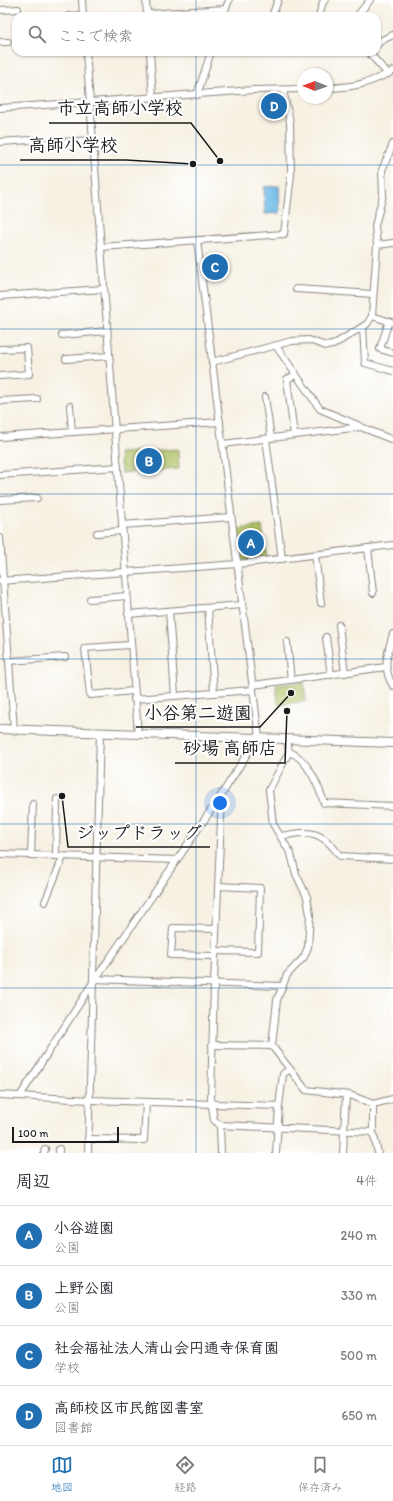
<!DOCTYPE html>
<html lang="ja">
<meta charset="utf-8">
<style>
:root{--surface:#fff;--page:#f2f2f3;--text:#2b2b33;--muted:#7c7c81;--line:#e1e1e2;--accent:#1f6fb2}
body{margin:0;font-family:Itim,"Klee One",sans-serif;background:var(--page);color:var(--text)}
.compass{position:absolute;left:297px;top:68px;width:36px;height:36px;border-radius:50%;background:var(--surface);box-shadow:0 1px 3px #0004;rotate:271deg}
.scale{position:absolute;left:12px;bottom:10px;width:107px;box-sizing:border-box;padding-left:4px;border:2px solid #1c1c1c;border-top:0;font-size:11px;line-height:14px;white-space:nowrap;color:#1c1c1c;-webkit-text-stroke:3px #fff;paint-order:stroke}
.you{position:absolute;left:220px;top:803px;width:14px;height:14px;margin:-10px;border:3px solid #fff;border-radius:50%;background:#1a73e8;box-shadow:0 0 0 6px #1a73e833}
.badge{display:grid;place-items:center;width:26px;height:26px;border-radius:50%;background:var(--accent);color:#fff;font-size:13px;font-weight:700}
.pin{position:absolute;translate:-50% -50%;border:2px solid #fff;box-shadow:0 1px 4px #0006}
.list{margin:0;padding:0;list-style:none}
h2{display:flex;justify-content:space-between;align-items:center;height:52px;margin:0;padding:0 16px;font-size:17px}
h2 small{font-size:13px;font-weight:400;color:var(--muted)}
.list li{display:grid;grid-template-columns:26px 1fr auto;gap:12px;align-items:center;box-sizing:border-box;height:60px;padding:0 16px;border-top:1px solid var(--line)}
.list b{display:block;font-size:15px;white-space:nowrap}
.list p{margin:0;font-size:13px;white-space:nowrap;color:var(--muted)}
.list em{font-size:13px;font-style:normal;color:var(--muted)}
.icon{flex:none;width:22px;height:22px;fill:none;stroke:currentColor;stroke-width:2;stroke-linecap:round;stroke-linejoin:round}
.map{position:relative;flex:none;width:393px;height:1153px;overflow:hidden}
.search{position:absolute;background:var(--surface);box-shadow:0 1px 3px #0004;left:12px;right:12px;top:12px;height:44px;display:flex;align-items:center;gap:10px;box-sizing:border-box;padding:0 14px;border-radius:12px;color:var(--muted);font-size:15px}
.sheet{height:292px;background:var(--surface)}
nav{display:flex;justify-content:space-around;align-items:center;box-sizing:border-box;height:56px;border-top:1px solid var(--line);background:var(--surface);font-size:11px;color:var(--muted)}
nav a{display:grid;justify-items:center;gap:2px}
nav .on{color:var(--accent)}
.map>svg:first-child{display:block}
.green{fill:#afc164;stroke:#666e40}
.water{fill:#6bbae6;stroke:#446b81}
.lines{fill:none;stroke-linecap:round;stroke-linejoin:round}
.minor-casing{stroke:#8a8680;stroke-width:8}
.secondary-casing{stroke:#8a8680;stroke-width:10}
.minor{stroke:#fff;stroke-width:6}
.secondary{stroke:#fff;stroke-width:8}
.grid{fill:none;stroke:#1f6fb2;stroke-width:1;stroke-opacity:0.55}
.leader{fill:none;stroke:#1c1c1c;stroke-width:1.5}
.callout-dot{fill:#1c1c1c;stroke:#fff;stroke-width:1.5}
.callout-label{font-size:18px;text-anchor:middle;font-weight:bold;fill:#1c1c1c;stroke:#fff;stroke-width:4;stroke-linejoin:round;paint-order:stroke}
</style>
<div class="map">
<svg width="393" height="1153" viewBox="0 0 393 1153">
<rect width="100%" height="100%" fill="#fff"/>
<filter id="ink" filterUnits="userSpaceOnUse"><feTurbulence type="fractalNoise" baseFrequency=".025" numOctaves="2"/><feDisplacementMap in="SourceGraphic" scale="8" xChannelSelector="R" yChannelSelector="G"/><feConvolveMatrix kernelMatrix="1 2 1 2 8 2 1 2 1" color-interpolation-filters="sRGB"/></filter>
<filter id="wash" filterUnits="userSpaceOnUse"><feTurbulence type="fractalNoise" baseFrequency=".012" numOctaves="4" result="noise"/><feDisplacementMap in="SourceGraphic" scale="16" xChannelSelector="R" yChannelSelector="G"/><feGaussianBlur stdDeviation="0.9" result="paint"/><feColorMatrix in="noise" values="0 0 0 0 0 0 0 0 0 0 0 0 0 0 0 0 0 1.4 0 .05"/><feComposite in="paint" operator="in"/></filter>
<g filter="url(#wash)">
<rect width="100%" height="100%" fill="#f7f1e3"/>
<g class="green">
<polygon points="178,449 179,469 121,473 119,453"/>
<polygon points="262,526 267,558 241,561 240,560 236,529"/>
<polygon points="304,682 306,701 278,705 276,685"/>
</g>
<polygon class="water" points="279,186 280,213 265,214 264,187"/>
</g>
<g filter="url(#ink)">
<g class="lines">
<g class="minor-casing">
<g id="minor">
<polyline points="82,0 83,16"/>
<polyline points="146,0 147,16"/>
<polyline points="0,10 18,9"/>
<polyline points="147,14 225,9"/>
<polyline points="69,16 83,15"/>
<polyline points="223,16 229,0"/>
<polyline points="272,16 278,0"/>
<polyline points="319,16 323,2 325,0"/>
<polyline points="357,16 370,0"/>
<polyline points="0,42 8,42"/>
<polyline points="377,45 382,40 393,35"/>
<polyline points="150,52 153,98"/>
<polyline points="373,52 371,55 388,74"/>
<path d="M327 88C355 87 368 84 393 71"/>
<polyline points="197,95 211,52"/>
<polyline points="0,108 90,102 86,52"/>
<polyline points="0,142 30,140 48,143 93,140"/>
<polyline points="197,240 259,738"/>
<polyline points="377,245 375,226 383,195 382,170 393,144"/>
<polyline points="101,247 284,234 291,175 290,122 283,90"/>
<polyline points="296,289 373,294"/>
<polyline points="0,296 104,289"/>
<polyline points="372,316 391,322"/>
<polyline points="389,321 380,349 393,353"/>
<polyline points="363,327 365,363 393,371"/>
<polyline points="62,335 107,331"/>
<polyline points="276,346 320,409 360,426"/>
<polyline points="0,349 27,348 29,374 0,376"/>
<polyline points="66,359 109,356"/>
<polyline points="212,362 292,341 309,340 326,346 333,345 367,324 372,316 377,245 393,243"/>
<polyline points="265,397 271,438"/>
<polyline points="0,401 37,399"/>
<polyline points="70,406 72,432"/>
<polyline points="294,435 287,379 296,375"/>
<polyline points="0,437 220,422"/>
<polyline points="266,439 282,559"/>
<polyline points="223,444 361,427 393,440"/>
<polyline points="0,475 118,467"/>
<polyline points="0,500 37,498"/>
<polyline points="122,525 231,517"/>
<polyline points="97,533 122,531"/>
<polyline points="0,538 14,730"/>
<polyline points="368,548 373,593"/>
<polyline points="315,555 321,603"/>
<polyline points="0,581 238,564 393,545"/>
<polyline points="90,599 127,596"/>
<polyline points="208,608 214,693"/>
<polyline points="169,611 175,696"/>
<polyline points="128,614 242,605"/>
<polyline points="339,625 345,673"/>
<path d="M393 634C387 654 382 668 393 686"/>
<polyline points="326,637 331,675"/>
<polyline points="287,642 291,680"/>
<polyline points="130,645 85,648 90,695 133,691"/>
<polyline points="9,661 65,657"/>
<polyline points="253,685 386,667"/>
<polyline points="134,699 253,690"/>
<polyline points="138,734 90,102 253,90 303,89"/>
<polyline points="287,739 289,752 269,790 273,824 291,854 296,874 307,897 310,915 308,947 304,957 287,975 277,1000 272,1046 306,1090 350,1095 373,1104 373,1132 378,1153"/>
<path d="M289 752C307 757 319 787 324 803L393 806"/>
<path d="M280 836C310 831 321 829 340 856L393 859"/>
<polyline points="0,854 176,860"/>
<polyline points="31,855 33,804"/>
<polyline points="56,856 57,799"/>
<polyline points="45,902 63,857"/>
<polyline points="215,951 258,952 260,888 218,886"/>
<polyline points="215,956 171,955 173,928 216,929"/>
<polyline points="95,979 282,986"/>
<polyline points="212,1045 272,1046"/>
<polyline points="0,1095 90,1100 279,1106"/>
<polyline points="20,1096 92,984 222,794 257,738"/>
<polyline points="373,1104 393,1099"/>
<polyline points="220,1125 373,1132"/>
<polyline points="88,1139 144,1140 146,1102"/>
<polyline points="44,1153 45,1149"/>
<polyline points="59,1153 59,1149"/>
<polyline points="88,1153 100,732"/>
<polyline points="221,1153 220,1125 214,1120 211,1100 214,983 222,794"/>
<polyline points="276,1153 279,1106 283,1074 290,1069"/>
<polyline points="343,1153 346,1095"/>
</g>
</g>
<g class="secondary-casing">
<polyline id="secondary" points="0,729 393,743"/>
</g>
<use href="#minor" class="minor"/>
<use href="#secondary" class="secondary"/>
</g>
</g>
<path class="grid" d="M196 0V16M196 52V1153M0 165H393M0 329H393M0 494H393M0 659H393M0 824H393M0 988H393"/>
<path class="leader" d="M220 161L191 123H49M193 164L126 160H20M291 693L260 727H136M287 711L285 763H175M62 796L68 847H210"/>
<g class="callout-dot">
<circle cx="220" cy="161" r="4"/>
<circle cx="193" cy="164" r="4"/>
<circle cx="291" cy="693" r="4"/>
<circle cx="287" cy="711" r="4"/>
<circle cx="62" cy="796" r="4"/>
</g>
<g class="callout-label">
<text x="120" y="114">市立高師小学校</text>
<text x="73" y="151">高師小学校</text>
<text x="198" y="719">小谷第二遊園</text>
<text x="230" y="754">砂場 高師店</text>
<text x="139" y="839">ジップドラッグ</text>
</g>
</svg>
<svg class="compass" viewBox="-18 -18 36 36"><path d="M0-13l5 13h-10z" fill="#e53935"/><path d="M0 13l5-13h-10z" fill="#7c7c81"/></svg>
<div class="scale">100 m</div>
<div class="you"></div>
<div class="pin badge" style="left:251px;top:543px">A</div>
<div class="pin badge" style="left:149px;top:461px">B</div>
<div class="pin badge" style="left:215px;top:267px">C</div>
<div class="pin badge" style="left:274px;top:106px">D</div>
<div class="search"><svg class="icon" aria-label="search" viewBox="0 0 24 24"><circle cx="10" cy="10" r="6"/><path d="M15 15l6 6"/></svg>ここで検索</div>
</div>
<section class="sheet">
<h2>周辺<small>4件</small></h2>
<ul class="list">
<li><span class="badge">A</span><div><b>小谷遊園</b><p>公園</p></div><em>240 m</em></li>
<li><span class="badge">B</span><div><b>上野公園</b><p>公園</p></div><em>330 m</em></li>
<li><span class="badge">C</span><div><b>社会福祉法人清山会円通寺保育園</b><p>学校</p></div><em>500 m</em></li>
<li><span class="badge">D</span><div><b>高師校区市民館図書室</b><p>図書館</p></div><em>650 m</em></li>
</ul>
</section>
<nav>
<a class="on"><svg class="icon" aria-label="map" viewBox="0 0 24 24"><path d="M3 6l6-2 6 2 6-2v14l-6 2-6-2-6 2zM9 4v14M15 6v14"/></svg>地図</a>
<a><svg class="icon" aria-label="directions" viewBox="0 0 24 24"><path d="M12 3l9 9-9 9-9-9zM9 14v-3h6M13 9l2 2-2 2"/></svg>経路</a>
<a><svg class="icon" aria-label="saved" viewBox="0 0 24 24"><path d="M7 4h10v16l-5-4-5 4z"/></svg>保存済み</a>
</nav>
